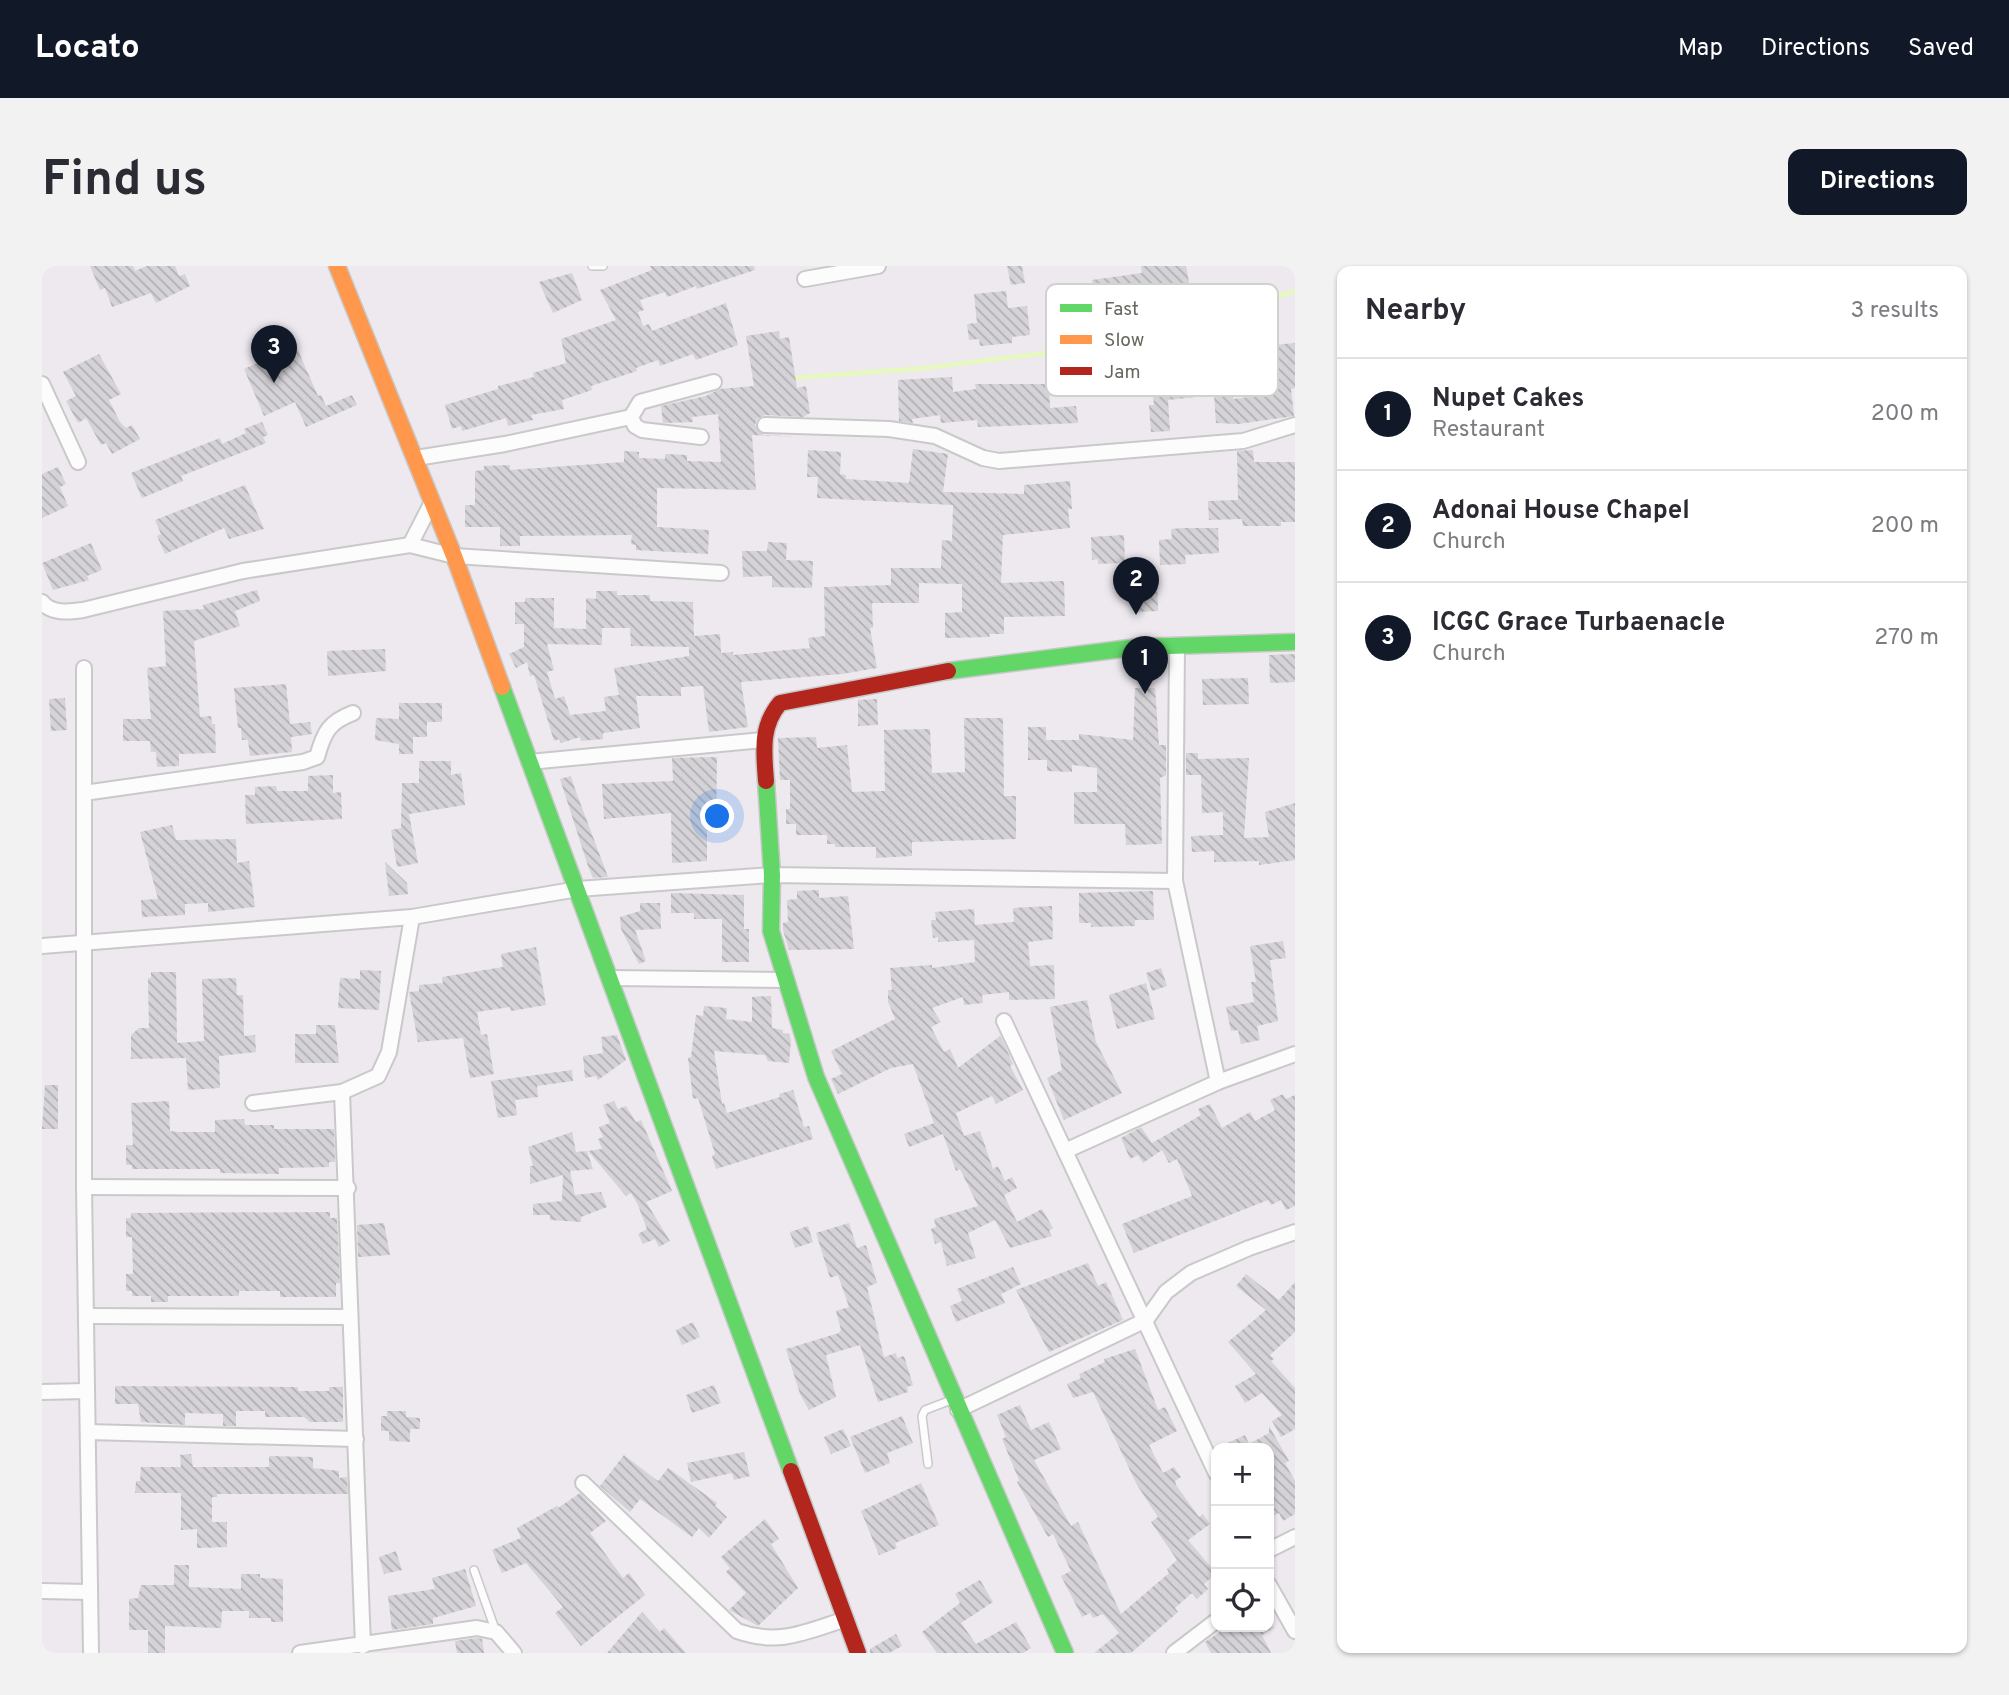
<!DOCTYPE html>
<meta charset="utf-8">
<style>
:root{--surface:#fff;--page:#f2f2f3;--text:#2b2b33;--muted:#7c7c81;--line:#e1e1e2;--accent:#111827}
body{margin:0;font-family:Overpass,sans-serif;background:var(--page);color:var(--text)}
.controls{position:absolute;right:21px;bottom:21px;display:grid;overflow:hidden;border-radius:14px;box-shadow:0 2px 5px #0004}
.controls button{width:63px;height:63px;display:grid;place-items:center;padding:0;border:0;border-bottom:2px solid var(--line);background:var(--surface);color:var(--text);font:35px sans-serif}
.you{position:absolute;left:676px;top:551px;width:24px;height:24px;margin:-18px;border:5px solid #fff;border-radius:50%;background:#1a73e8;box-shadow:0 0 0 10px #1a73e833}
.badge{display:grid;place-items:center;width:46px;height:46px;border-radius:50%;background:var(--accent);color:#fff;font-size:23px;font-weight:700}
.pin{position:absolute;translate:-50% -58px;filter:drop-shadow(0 2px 4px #0008)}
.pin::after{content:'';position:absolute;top:37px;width:24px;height:21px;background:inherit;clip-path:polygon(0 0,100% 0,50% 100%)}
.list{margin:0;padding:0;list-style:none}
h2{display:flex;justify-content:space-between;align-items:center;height:91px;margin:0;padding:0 28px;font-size:30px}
h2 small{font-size:23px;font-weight:400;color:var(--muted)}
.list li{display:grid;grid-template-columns:46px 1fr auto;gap:21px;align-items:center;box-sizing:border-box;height:112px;padding:0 28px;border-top:2px solid var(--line)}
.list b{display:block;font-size:26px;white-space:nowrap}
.list p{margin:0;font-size:23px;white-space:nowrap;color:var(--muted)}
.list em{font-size:23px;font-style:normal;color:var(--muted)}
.icon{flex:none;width:38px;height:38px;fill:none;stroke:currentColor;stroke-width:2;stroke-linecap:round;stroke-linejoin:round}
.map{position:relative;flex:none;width:1253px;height:1387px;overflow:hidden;border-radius:14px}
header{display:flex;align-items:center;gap:42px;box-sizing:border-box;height:98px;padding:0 35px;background:var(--accent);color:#fff}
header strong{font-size:33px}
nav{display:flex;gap:38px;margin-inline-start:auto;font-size:24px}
.intro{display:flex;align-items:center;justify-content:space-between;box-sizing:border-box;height:168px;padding:0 42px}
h1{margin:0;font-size:49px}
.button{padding:18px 32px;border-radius:14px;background:var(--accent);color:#fff;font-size:24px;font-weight:700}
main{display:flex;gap:42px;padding:0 42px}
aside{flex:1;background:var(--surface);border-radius:14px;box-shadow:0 2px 5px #0004}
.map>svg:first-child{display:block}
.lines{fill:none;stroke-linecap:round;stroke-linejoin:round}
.stream{stroke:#e7f8bf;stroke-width:4.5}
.building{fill:url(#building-back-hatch);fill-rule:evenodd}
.lane-casing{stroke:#cac9c9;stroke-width:10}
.street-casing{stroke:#cac9c9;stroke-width:18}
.fast-casing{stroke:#c8c8c8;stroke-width:19}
.slow-casing{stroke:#c8c8c8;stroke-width:19}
.jam-casing{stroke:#c8c8c8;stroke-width:19}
.lane{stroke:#fcfcfd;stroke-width:7}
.street{stroke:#fcfcfd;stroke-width:14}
.fast{stroke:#63d668;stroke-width:16}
.slow{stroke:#ff974d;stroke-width:16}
.jam{stroke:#b3261e;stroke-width:16}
.key{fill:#fff;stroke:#d0d2cf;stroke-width:2}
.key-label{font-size:19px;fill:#64685e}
</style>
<header>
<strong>Locato</strong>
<nav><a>Map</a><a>Directions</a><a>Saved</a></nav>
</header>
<div class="intro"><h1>Find us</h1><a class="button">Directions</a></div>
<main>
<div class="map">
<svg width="1253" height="1387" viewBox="0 0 1253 1387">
<defs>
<pattern id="building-back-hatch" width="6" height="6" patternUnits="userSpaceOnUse" patternTransform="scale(1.75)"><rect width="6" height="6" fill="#d5d3d7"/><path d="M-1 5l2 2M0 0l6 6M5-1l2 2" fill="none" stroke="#b0afb2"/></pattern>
</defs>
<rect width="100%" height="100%" fill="#ede9ef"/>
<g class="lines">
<polyline class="stream" points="750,112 883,102 1046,82 1137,59 1253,25"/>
</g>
<g class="building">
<polygon points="48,0 91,0 93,5 105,0 133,0 137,10 143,8 148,20 114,37 109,27 70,41 63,22 58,24"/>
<polygon points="608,0 712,0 713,4 655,23 654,20 625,31 623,26 598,34 602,44 596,46 601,60 607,58 610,65 684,37 696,79 654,94 651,88 618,100 616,94 594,102 595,105 549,120 550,124 520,134 522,143 489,149 491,154 466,160 464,152 420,165 419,160 410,163 403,139 456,123 456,120 492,111 491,107 524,97 519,73 574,54 558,24 610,4"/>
<polygon points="965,0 980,0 983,17 969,19"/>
<polygon points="1099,0 1144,0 1148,21 1096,30 1100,56 1056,62 1050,14 1100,7"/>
<polygon points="530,7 540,34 511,47 497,16"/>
<polygon points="964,25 966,42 985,40 988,69 970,71 970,77 938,80 937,73 927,74 925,58 935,57 932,28"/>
<polygon points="737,65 738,73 747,71 755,122 764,120 768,147 761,151 723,149 715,153 713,159 722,169 760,171 710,169 714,224 615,222 615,261 667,264 666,288 594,284 594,279 589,278 590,269 478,270 478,280 458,280 458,261 423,261 423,239 433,239 433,205 442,204 442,200 468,199 468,204 582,196 582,185 597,186 597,192 623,193 623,188 645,189 645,195 679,196 676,148 650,151 651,156 621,157 619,140 664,130 678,123 712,120 704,70"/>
<path d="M1133 73V79H1166V85L1253 77V122L1249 123 1252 150 1196 158 1174 157 1172 129 1126 134 1128 165 1109 166 1107 139H1112L1106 84H1113V74ZM1219 95 1223 129 1191 133 1188 98Z"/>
<polygon points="254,80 276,130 279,129 284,140 310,129 315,139 264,161 253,136 222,150 202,103"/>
<polygon points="57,88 79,128 67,134 78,156 84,162 90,159 98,173 70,188 64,177 59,179 44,152 36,157 24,135 34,130 21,106"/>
<polygon points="910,111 911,126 934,123 933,118 1007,118 1008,142 1034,140 1036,157 936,161 935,154 899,157 898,149 870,153 871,157 857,155 856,114"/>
<polygon points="220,156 226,169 221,171 224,177 139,210 141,215 100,232 89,207 178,172 180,178 204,167 202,163"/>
<path d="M871 183 906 188 901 226 982 228V219L1028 215 1030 243H1026L1028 262 961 269 959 317 1022 315 1023 350 962 351V368H947L948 371 903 372V347L920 346V318L877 317V337H830L831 362H828L835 402 800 408 699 416 706 461 667 466 661 420 639 421V430H594L598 462 561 467V473L539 475 538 471 519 477 517 473 512 475 492 409 488 410 485 396 474 402 467 388 482 381V358H473V336H483V332H512V362L544 363V332L554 333V325H575V329H608V335L651 336 652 370 678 368 679 387 691 386V389L768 382 766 372 783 370 782 321 849 319V302H899L900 274 910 275 911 239 775 232 776 211H765L766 184 799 186 798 208 804 209V213L867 217ZM560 362H588L589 380 647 381V390L572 402 577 429 562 431 564 445 528 449 522 430 513 433 505 406 512 404 505 378 560 379Z"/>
<polygon points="1211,184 1212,196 1253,196 1253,256 1239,256 1239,260 1201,260 1200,253 1167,254 1166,235 1196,234 1195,185"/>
<polygon points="16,201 24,218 18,221 26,240 0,252 0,208"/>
<polygon points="203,219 222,263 187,273 182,262 123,288 115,270 119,268 113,254"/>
<polygon points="1141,262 1176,262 1177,287 1143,289 1144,298 1118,299 1117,274 1130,273 1129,263"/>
<polygon points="1082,269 1083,297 1056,298 1056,293 1050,294 1049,271"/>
<polygon points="726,276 745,277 744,294 771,295 770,322 730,321 730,310 701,311 700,285 725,285"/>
<polygon points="49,277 60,304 45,310 47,314 11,324 0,297"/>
<polygon points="1094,314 1115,314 1116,345 1094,346"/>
<polygon points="215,324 218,335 193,345 198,360 152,375 158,451 169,450 170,458 173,458 174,487 137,488 137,500 115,501 114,486 109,486 108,475 81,475 81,453 109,453 105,402 124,400 121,345 162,343 161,339"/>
<polygon points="343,383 344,405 286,410 285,385"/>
<polygon points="1253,388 1253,416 1228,417 1227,389"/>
<polygon points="1206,412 1207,438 1161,439 1160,413"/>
<polygon points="244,418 248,458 268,456 270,468 249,471 250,486 208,490 206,474 200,474 199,462 196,462 192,422"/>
<polygon points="1093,422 1113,422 1117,479 1124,479 1124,509 1118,512 1120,578 1084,579 1083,558 1032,558 1032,526 1055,526 1055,502 1030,499 1030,506 1005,505 1005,494 986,494 986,461 1004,461 1004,474 1037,474 1037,468 1091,474"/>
<polygon points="23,432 25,464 9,465 7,433"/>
<polygon points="835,433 836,459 816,460 816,434"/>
<polygon points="357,437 400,437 400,456 385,456 385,471 371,471 371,488 357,488 357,478 333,474 334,452 357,453"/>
<polygon points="922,452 961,452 962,530 974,530 974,573 870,576 870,590 834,592 834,581 793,581 793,578 785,578 785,569 754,569 754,558 744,558 744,543 748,543 748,514 738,514 736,472 774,471 775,482 805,479 810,526 843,525 842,464 888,463 890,507 923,506"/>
<polygon points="1144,487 1156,487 1156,493 1207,492 1202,572 1227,571 1223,546 1253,537 1253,594 1217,599 1217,595 1172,596 1172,585 1150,586 1149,570 1181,569 1181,546 1160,547 1159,509 1144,509"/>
<polygon points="675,491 674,565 665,565 665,595 630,597 629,547 562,553 560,518 631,515 630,492"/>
<polygon points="377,495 409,495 409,509 419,507 423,539 367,548 376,597 355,601 349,564 359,562 360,517 377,517"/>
<polygon points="291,509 291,527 299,526 300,553 204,558 203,529 213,529 213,521 234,520 235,525 266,525 266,510"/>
<polygon points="529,510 533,523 566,611 551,612 546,600 518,513"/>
<polygon points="130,559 134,574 194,573 195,597 207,595 213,641 166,646 166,637 143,638 143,649 100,651 99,634 116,633 98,566"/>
<polygon points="343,596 365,617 366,628 347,630"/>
<polygon points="777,624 777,632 806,630 812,683 747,684 741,664 741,657 746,656 745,634 755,633 755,625"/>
<polygon points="1111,625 1112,654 1093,654 1093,660 1049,661 1049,657 1037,657 1037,627"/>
<polygon points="629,627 702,629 702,663 707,663 707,696 680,696 680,653 652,653 652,647 629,647"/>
<polygon points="598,637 618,637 619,663 593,664 604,695 597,698 579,663 578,651 598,645"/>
<polygon points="1010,640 1011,673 986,676 988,700 1012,699 1013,733 967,734 967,726 940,729 941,737 922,739 921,731 890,742 899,756 889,761 902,786 908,783 916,802 958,770 960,773 971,798 968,800 981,824 954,838 950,830 914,847 922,870 938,865 951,903 956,900 963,915 970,911 975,922 962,929 975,956 1000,943 1011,962 1007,965 1010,970 968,982 953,954 926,967 934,992 905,1000 899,976 893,978 889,963 894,961 892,953 936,940 918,903 914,905 901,868 867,881 862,868 892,857 871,798 849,802 796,828 789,813 800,808 789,785 853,753 846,736 846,724 850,724 848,702 890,699 890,702 933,696 932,674 896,676 896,671 891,672 889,654 894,654 893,646 932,643 933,659 972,656 971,642"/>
<polygon points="1241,675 1244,692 1228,694 1236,755 1215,760 1218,774 1199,778 1196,764 1189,765 1184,741 1212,736 1209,716 1214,716 1208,680"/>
<polygon points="494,681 504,739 469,745 468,741 435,746 439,769 445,768 452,808 428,812 421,772 376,776 367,726 377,725 377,719 401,717 400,711 461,701 459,688"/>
<polygon points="1119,702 1125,720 1110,725 1104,707"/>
<polygon points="318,704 339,705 337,744 296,742 298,712 318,713"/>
<polygon points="109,706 134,706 135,777 162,775 160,713 194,712 195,729 201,729 202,770 213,769 214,786 177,790 178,822 146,824 144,792 89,793 89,769 97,762 107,762 106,712 109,712"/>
<polygon points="1104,717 1113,753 1075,763 1067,729"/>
<polygon points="729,730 730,762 741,764 741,767 747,768 749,774 747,797 726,795 723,789 672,785 680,838 682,837 685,847 738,831 737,828 751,824 762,861 767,860 771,873 674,903 670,890 673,888 656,832 651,833 646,792 649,791 654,749 661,750 662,740 685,742 684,753 710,756 710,731"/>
<polygon points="1045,734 1054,776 1080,827 1022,854 1005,812 1020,804 1008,741"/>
<polygon points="274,759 293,759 297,797 253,797 253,768 274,768"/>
<polygon points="575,769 584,794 556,814 554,810 543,812 541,790 561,787 559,771"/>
<polygon points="530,804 531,815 495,820 496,831 473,834 475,849 456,852 449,815"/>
<polygon points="3,819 16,819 16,863 0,863"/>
<polygon points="1241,828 1244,833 1253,829 1253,940 1244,944 1239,934 1229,939 1226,934 1092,987 1080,958 1150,930 1135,893 1127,897 1120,884 1101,897 1096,889 1088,893 1079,872 1099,861 1110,877 1159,849 1156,843 1168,838 1180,862 1208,846 1213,855 1233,844 1228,834"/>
<polygon points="127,835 128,865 136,866 173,866 173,854 202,853 203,859 232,859 232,863 292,863 293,896 287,896 287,901 237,902 237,908 178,907 178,903 90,903 90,899 84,899 84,879 91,879 89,837"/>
<polygon points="572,835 576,843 584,840 594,856 599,854 630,925 604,936 628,975 617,981 613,973 601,978 596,968 605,963 596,939 589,927 584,930 546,885 560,883 556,873 561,871 557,861 568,857 561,839"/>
<polygon points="530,866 534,886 545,885 551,903 528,905 533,929 559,926 565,941 539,951 539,956 508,954 508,949 491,949 491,938 520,935 521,909 488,918 488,900 491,900 486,881"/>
<polygon points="288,946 288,952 295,952 298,1017 294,1017 294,1031 238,1031 238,1025 197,1025 197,1030 126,1030 126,1036 109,1036 109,1030 90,1030 90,1025 84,1025 84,1008 91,1008 90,971 84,971 84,952 89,952 89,947"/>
<polygon points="342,957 348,989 316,991 315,959"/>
<polygon points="807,957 815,982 824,979 835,1017 825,1021 842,1091 854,1087 855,1092 862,1090 871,1119 865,1121 866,1126 836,1136 818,1079 784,1089 794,1131 767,1144 758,1128 744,1083 797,1067 799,1064 794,1045 807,1041 796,1009 788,1012 774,967"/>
<polygon points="766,960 771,976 753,982 748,966"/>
<polygon points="1046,997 1056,1020 1064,1016 1081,1054 1007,1086 974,1024"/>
<polygon points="971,1001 979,1018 959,1028 963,1037 914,1056 908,1040 920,1035 915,1023"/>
<polygon points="1204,1008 1237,1034 1253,1016 1253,1066 1228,1089 1232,1093 1229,1095 1253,1122 1253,1163 1239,1171 1230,1155 1240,1149 1220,1127 1203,1137 1193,1120 1214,1108 1186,1076 1224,1044 1194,1020"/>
<polygon points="651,1056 658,1071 640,1079 634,1064"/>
<polygon points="1093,1083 1116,1144 1123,1141 1135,1165 1107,1179 1121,1207 1132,1201 1139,1211 1133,1215 1134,1219 1157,1251 1161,1248 1168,1258 1146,1274 1174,1307 1162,1318 1166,1323 1155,1333 1150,1327 1133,1342 1136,1346 1089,1387 1052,1387 1077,1367 1061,1348 1051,1352 1048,1347 1040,1351 1034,1339 1019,1310 1029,1305 1011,1268 1006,1271 975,1216 977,1214 960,1173 964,1171 955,1149 978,1139 989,1164 1007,1156 1019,1183 992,1194 1029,1260 1036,1256 1079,1348 1127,1307 1125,1303 1135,1294 1109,1256 1116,1251 1095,1219 1051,1126 1031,1132 1025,1118 1039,1112 1037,1108 1063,1096 1062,1093"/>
<polygon points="672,1119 679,1137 650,1147 644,1129"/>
<polygon points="73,1120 256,1121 256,1125 287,1125 287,1121 301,1121 301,1156 268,1156 262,1151 223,1151 223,1145 194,1145 194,1160 181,1160 181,1148 143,1147 143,1159 99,1156 96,1138 73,1138"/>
<polygon points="345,1145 364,1145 364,1151 378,1152 378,1163 368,1163 368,1176 347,1175 347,1165 339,1165 339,1150 345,1150"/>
<polygon points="860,1150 871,1177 845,1187 848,1197 823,1207 808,1171"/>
<polygon points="1227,1160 1247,1195 1243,1197 1253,1215 1253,1248 1241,1255 1237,1247 1227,1252 1227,1182 1175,1182 1203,1169 1207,1178 1227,1167"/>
<polygon points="801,1163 809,1180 789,1188 782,1171"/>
<polygon points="702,1186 708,1210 692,1214 690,1207 649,1216 645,1197"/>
<polygon points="149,1188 151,1201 227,1201 227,1190 271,1191 271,1202 297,1205 297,1212 305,1211 306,1228 175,1228 175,1231 170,1231 170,1256 185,1256 185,1281 155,1282 155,1263 139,1264 139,1227 93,1227 94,1215 98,1215 99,1201 139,1201 138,1189"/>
<polygon points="582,1189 616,1215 626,1202 675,1237 673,1240 685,1251 667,1272 657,1262 650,1271 598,1233 588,1246 558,1220"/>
<polygon points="879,1217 897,1259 853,1277 855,1282 837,1289 819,1245"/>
<polygon points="538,1227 564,1255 548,1267 581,1312 587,1307 603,1329 539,1380 513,1347 521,1341 484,1297 460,1307 450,1284 479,1272 475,1262 515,1240 516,1242"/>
<polygon points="723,1253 737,1273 729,1278 756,1322 716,1360 687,1344 704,1327 684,1306 688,1302 679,1291"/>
<polygon points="354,1285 360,1304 342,1308 337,1291"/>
<polygon points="132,1299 147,1299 147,1321 199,1323 199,1308 218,1308 218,1312 241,1313 241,1356 229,1356 229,1352 207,1352 207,1345 180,1345 179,1362 123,1360 123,1387 106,1387 106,1364 87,1364 87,1333 96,1332 99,1319 132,1319"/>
<polygon points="423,1303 434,1340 391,1352 391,1358 350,1364 346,1330 393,1323 390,1312"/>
<polygon points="938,1314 951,1336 919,1357 934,1378 974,1356 989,1382 981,1387 895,1387 880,1366 918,1337 913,1328"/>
<polygon points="600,1346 618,1366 622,1362 644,1387 565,1387"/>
<polygon points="1185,1361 1233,1361 1220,1369 1229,1387 1169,1387 1163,1376"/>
<polygon points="854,1368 860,1380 847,1387 828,1387 828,1383"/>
<polygon points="435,1372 440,1373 442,1387 415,1387 413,1375"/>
</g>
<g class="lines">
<g class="lane-casing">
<g id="lane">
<polyline points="550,0 561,0"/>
<polyline points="886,1198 880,1150 883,1144 912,1133"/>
<polyline points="432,1304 454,1366"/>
</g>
</g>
<g class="street-casing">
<g id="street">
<polyline points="763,13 836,0"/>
<polyline points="0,118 36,196"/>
<polyline points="723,159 847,163 893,170 941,192 957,195 1201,175 1253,159"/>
<polyline points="659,171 600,164 593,160 589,151 598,136 672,116"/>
<polyline points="374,192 463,178 589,151"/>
<polyline points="368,279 389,238"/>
<path d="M0 336C9 348 27 346 41 344L201 305 368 279 412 290 679 307"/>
<polyline points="42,402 42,921 49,1387"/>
<polyline points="487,496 721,474"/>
<path d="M42 527 261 496 275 491C282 466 287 456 311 447"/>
<polyline points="1133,615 1135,380"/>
<polyline points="0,680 370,651 536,623 730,609 1133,615 1176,816"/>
<polyline points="568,712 742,714"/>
<polyline points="962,755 1174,1207"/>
<polyline points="300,826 321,1380"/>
<polyline points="211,837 300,826 336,810 347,786 370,651"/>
<polyline points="1023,885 1176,816 1253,788"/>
<polyline points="42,921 306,922"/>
<polyline points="44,1050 308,1051"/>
<polyline points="0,1126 44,1125"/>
<polyline points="916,1144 1104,1054 1124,1026 1149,1007 1207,982 1253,966"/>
<polyline points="46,1166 314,1173"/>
<path d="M541 1217 695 1365C737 1380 763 1366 804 1353"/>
<polyline points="1227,1284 1253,1271"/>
<polyline points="1227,1319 1253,1365"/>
<polyline points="0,1325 47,1326"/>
<polyline points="258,1387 435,1362 454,1366 472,1387"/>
<polyline points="1132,1387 1174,1355"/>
</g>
</g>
<g class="fast-casing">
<g id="fast">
<polyline points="906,405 1096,381 1253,376"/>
<polyline points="460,421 749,1205"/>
<polyline points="724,515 730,609 729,665 774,811 1023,1387"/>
</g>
</g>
<g class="slow-casing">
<polyline id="slow" points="295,0 412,290 460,421"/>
</g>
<g class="jam-casing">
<g id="jam">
<path d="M724 515C722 486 718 461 738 437L906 405"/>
<polyline points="749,1205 816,1387"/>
</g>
</g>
<use href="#lane" class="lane"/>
<use href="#street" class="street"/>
<use href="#fast" class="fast"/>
<use href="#slow" class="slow"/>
<use href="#jam" class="jam"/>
</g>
<rect x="1004" y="18" width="232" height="112" rx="10" class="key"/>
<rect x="1018" y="38" width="32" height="8" fill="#63d668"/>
<rect x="1018" y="69" width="32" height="9" fill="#ff974d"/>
<rect x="1018" y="101" width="32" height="8" fill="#b3261e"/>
<g class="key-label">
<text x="1062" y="49">Fast</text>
<text x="1062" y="80">Slow</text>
<text x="1062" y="112">Jam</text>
</g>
</svg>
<div class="controls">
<button>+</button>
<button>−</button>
<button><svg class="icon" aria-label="locate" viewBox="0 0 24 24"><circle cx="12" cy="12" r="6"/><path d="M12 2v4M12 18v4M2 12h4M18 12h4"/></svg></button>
</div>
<div class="you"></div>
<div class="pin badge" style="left:1103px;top:428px">1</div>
<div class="pin badge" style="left:1094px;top:349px">2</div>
<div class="pin badge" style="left:232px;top:117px">3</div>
</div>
<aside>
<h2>Nearby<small>3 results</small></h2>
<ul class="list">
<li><span class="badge">1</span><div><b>Nupet Cakes</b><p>Restaurant</p></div><em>200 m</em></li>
<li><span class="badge">2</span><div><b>Adonai House Chapel</b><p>Church</p></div><em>200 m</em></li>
<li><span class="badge">3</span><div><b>ICGC Grace Turbaenacle</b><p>Church</p></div><em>270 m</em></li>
</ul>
</aside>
</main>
